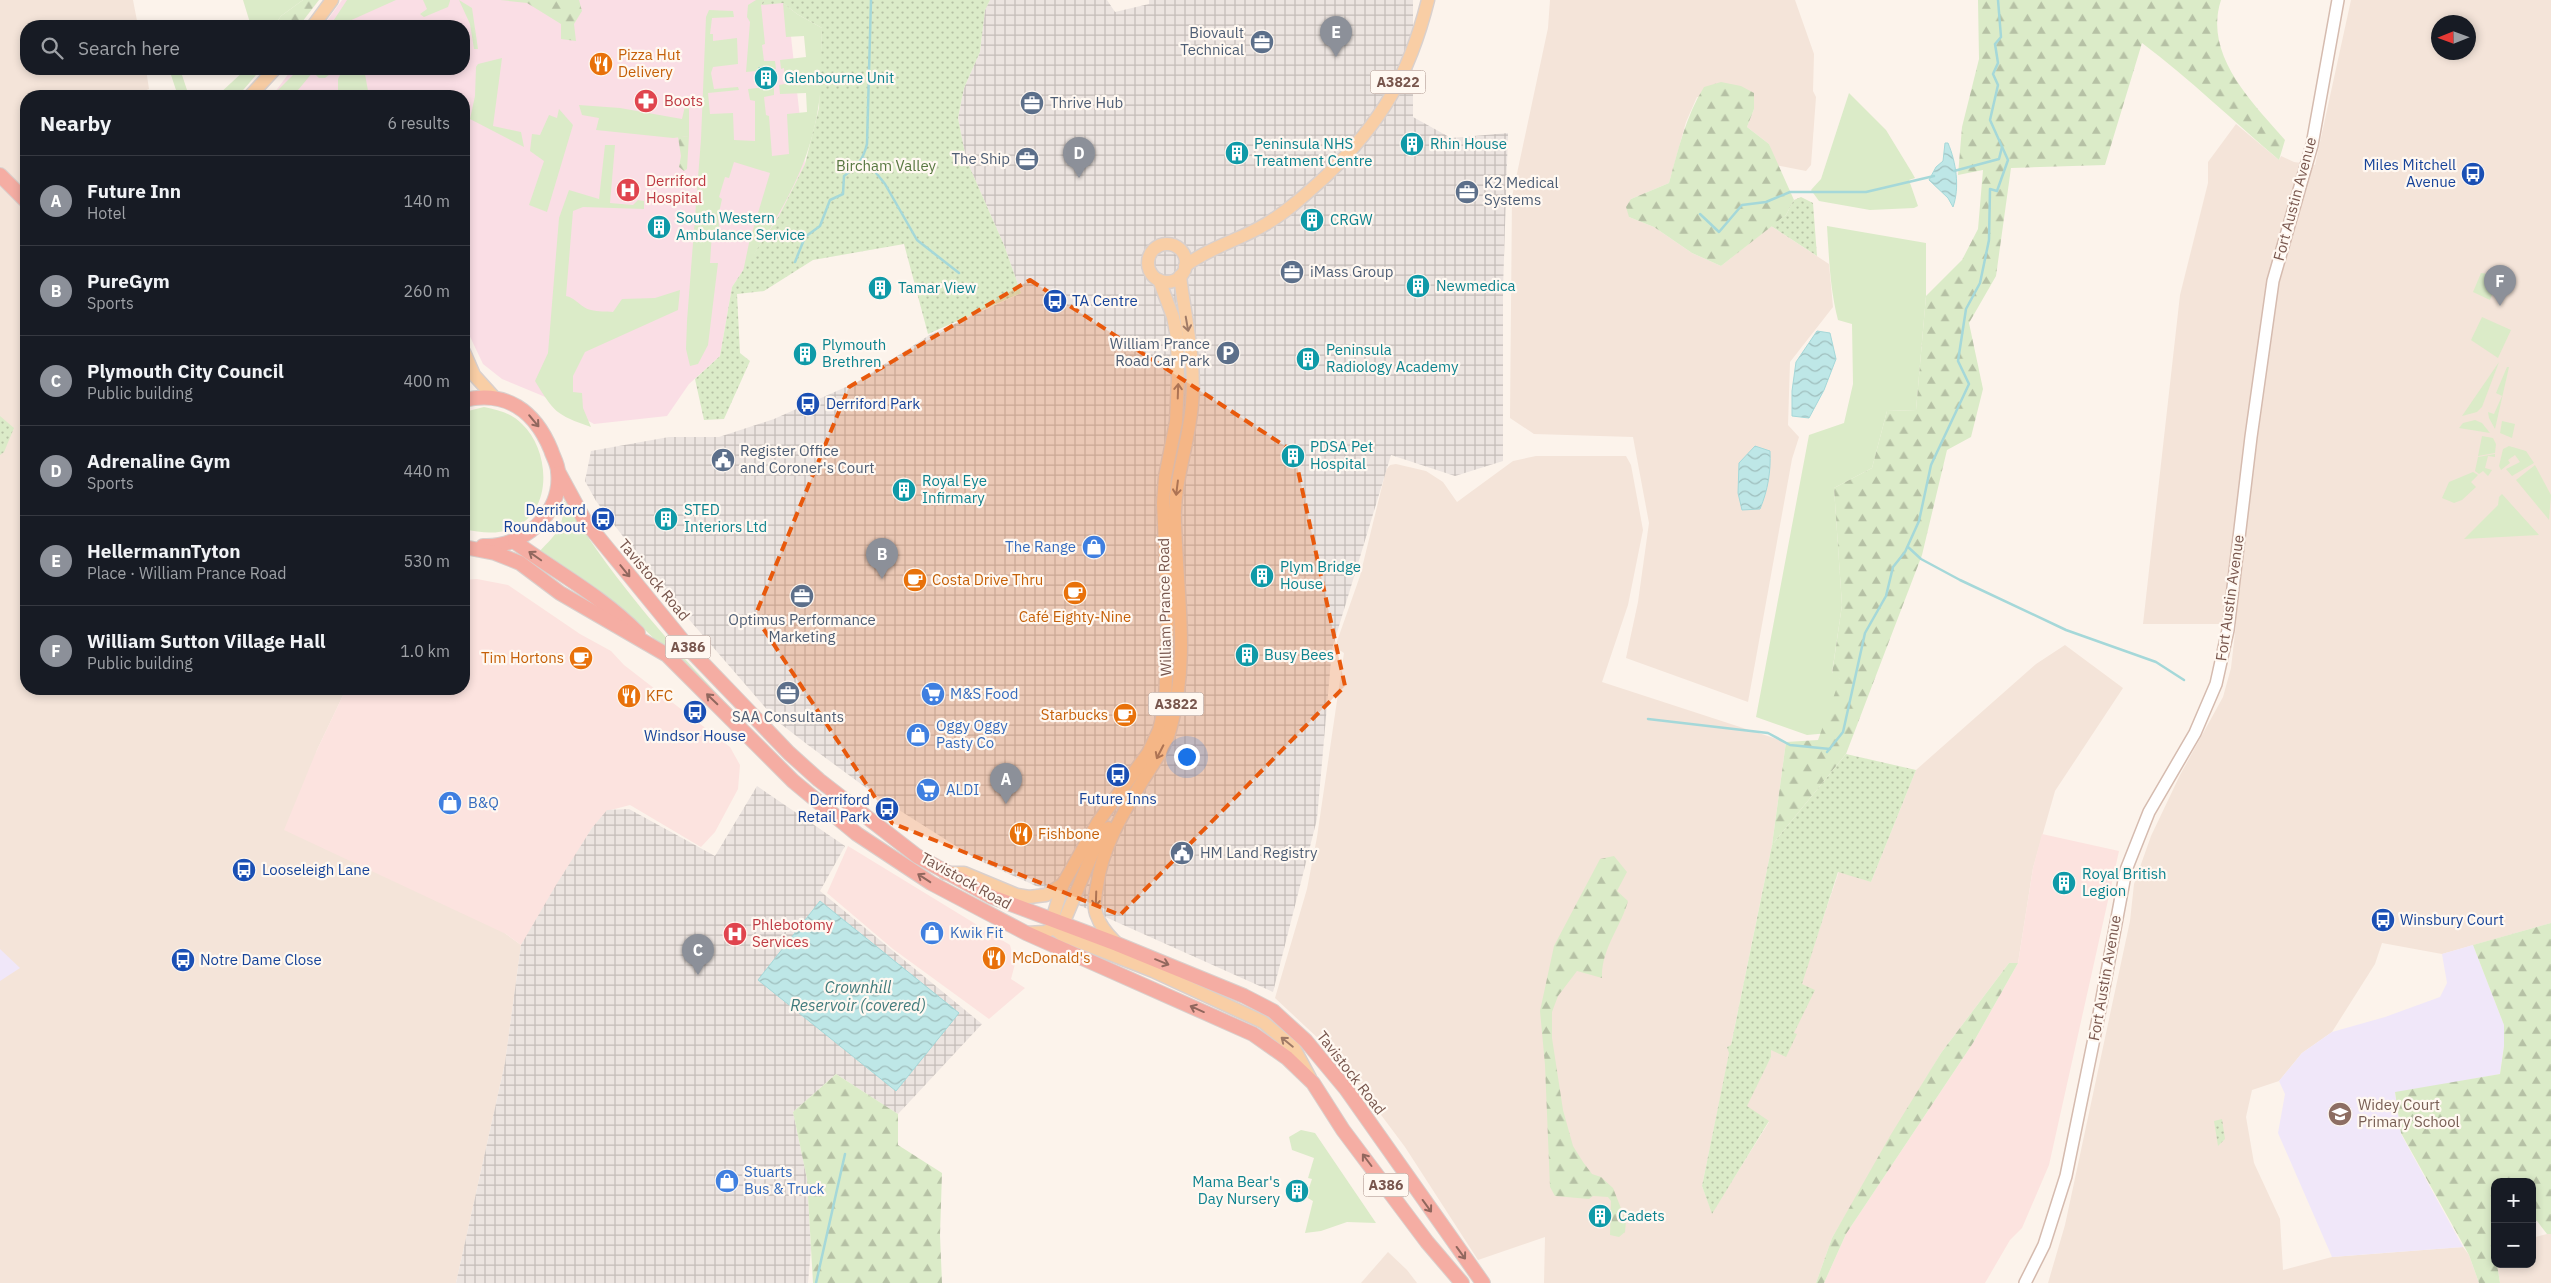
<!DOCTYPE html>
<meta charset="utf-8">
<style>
:root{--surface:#171b24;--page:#242831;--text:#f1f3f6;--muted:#9ea1a6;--line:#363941;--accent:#8c9099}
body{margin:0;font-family:"IBM Plex Sans",sans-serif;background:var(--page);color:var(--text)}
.controls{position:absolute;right:15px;bottom:15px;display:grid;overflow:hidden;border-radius:10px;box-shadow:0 2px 8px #0003}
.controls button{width:45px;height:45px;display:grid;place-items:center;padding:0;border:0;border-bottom:1px solid var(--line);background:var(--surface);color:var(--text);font:25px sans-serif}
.compass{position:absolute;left:2431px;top:15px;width:45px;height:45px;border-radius:50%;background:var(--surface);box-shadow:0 2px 8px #0003;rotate:269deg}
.you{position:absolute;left:1186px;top:756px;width:18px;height:18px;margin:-12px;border:4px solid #fff;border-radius:50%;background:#1a73e8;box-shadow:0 0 0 8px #1a73e833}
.badge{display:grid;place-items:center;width:32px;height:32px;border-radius:50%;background:var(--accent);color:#fff;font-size:16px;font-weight:700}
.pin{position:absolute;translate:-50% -41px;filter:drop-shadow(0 1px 2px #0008)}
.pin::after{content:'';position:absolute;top:26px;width:18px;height:15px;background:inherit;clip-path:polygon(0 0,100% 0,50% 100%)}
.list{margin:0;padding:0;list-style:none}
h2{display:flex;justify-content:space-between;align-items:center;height:65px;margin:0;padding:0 20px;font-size:21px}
h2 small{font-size:16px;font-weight:400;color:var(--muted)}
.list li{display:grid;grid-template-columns:32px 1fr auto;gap:15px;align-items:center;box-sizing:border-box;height:90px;padding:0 20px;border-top:1px solid var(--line)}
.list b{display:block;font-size:19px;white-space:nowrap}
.list p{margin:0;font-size:16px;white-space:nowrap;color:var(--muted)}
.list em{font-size:16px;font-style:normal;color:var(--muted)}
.icon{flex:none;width:28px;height:28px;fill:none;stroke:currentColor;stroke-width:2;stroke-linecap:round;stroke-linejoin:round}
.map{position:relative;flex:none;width:2551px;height:1283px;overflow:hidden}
.search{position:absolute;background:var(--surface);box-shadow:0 2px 8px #0003;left:20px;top:20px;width:450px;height:55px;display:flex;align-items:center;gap:12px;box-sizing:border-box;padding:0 18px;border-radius:20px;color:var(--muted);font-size:19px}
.panel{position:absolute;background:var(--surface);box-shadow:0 2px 8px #0003;left:20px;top:90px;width:450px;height:605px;border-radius:20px}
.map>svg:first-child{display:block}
.residential{fill:#f4e4d9;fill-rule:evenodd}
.commercial{fill:#fce3df}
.industrial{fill:url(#industrial-grid)}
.education{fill:#f0e7f9}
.medical{fill:#fadee5}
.grass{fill:#dbebc8}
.forest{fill:url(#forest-firs)}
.park{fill:url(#park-dots)}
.water{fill:url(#water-waves);stroke:#a5d8d9}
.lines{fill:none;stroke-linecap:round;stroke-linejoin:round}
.stream{stroke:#a5d8d9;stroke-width:2.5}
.secondary-casing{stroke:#d5bbaf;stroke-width:14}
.primary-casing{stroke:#d9d0cd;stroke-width:15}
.highway-casing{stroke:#d9d0cd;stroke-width:16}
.secondary{stroke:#fff;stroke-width:11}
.primary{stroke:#f9cea5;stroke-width:12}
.highway{stroke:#f5ada3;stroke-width:14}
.oneway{stroke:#9f7a67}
.oneway2{stroke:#91675e}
.marked{fill:#e8590c;fill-opacity:0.2;stroke:#e8590c;stroke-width:4;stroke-dasharray:10 6;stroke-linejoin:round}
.labels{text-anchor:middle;stroke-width:4.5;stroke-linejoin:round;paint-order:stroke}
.shield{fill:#fff8f1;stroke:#a0877e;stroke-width:1}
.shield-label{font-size:14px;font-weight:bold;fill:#78564d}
.service-label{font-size:15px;fill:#4e5e75;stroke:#fff8f1;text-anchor:start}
.food-label{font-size:15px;fill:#c56008;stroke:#fff8f1;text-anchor:start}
.culture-label{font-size:15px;fill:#0d838f;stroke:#fff8f1;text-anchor:start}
.health-label{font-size:15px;fill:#be3a42;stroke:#fff8f1;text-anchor:start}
.transit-label{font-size:15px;fill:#164399;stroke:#fff8f1;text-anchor:start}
.park-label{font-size:15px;fill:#597842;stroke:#fff8f1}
.street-label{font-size:15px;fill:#78564d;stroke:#fff8f1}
.shop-label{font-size:15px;fill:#366cbe;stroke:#fff8f1;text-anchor:start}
.education-label{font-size:15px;fill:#785e54;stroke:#fff8f1;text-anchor:start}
.water-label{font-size:16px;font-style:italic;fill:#407b7c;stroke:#fff8f1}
</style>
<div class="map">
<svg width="2551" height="1283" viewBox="0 0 2551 1283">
<defs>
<pattern id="industrial-grid" width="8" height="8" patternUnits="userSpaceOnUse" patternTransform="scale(1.25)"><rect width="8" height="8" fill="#ece4e0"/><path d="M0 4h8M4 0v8" fill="none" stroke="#c4bcb8"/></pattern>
<pattern id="forest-firs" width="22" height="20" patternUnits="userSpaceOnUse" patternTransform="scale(1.25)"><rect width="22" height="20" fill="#dbebc8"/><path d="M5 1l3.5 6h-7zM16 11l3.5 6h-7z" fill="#b6c1a5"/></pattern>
<pattern id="park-dots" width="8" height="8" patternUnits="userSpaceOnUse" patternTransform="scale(1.25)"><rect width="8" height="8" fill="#dbebc8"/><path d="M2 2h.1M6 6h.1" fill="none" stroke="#b6c1a5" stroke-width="1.8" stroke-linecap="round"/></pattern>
<pattern id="water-waves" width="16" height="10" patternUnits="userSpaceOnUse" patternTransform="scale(1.25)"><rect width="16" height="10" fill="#bee7e7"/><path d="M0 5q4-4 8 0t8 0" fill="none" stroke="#9fbebd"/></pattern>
</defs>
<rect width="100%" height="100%" fill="#fcf3eb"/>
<g class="residential">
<polygon points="0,0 133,0 138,26 26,26 26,69 146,69 149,89 132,96 26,96 26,689 346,689 316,752 506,934 521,945 505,1063 456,1283 0,1283"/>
<polygon points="1550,0 1795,0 1814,54 1813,91 1816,97 1811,165 1806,171 1776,165 1769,144 1747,127 1754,109 1697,97 1686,122 1669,183 1631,199 1629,217 1654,227 1692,253 1721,266 1771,226 1829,264 1833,307 1790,362 1788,425 1799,437 1792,459 1748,702 1626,658 1638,602 1649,523 1633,437 1534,434 1510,418 1512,197 1548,28"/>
<path d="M2351 0H2551V923L2442 954 2382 943 2375 964 2332 1032 2302 1053 2279 1081 2252 1090 2246 1117 2254 1163 2280 1219 2283 1270 2332 1257 2463 1247 2469 1255 2479 1283H2048L2065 1225 2130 921 2134 884 2151 836 2180 775 2223 697 2231 668 2236 624H2143L2180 295 2208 183V162L2236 124 2279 160 2281 156 2294 162 2315 165ZM2438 22H2468V52H2438Z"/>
<polygon points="1536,456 1626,456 1631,465 1643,530 1628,605 1602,682 1786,742 1772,845 1702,1186 1712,1213 1769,1122 1746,1106 1771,1057 1771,1050 1814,990 1801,984 1839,871 1871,882 1916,770 2036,664 2065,645 2123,688 2055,791 2033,868 2018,963 2009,963 1941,1053 1832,1238 1816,1283 1544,1283 1545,1237 1478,1260 1405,1147 1337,1056 1275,998 1307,889 1317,837 1344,653 1335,647 1360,576 1386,470 1390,465 1396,464 1426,471 1443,482 1457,502 1513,461"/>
<polygon points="2547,1234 2551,1234 2551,1283 2500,1283 2497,1264 2532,1264 2532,1238"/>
<polygon points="1388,1252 1407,1270 1417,1283 1361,1283"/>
</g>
<g class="commercial">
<polygon points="477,579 508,585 580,634 611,651 624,665 730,747 740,765 738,789 715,832 701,847 630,805 607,811 592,828 521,945 506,934 284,830 316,752 346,689 464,689 464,580"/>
<polygon points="2042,834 2119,851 2049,1165 2022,1228 2010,1240 1985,1283 1824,1283 1846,1234 1973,1043 2018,963 2033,868"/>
<polygon points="848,846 1010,945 1015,964 1011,979 1025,988 989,1019 893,949 827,893"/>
</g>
<g class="industrial">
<polygon points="990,0 1107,0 1115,12 1149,4 1149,0 1413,0 1413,117 1451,138 1508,133 1503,289 1503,461 1455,476 1391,455 1332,649 1317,819 1273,992 978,860 880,798 808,745 777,721 667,594 596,501 585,481 591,451 669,437 719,437 774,419 857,382 928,336 1021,293 1004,245 966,159 958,118 964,88 980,52 985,10"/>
<polygon points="757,786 845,846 820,891 982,1024 898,1114 836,1074 793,1112 807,1179 811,1249 808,1283 456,1283 505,1063 521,945 556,885 592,828 607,810 629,809 715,856"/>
</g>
<g class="education">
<polygon points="2473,945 2504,1025 2504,1046 2500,1074 2395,1093 2401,1134 2463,1247 2332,1257 2278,1133 2285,1094 2279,1081 2302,1053 2332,1032 2385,1017 2440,997 2447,983 2442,954"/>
<polygon points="0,949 20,968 0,981"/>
</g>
<polygon class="medical" points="342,0 787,0 805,164 779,216 732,287 720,356 689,384 667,416 594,424 543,396 502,379 483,364 464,324 464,96 272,96 292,69 464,69 464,26 323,26"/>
<g class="grass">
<polygon points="243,0 303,0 281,16 274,26 251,26"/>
<polygon points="347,0 396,0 347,22 345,26 330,26"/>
<polygon points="423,0 450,0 450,1 448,7 424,17 420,14 427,9"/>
<polygon points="459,0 472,8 478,49 474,49 470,24"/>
<polygon points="756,0 764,0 761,5 765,44 762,45 764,61 775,61 776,69 746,72 750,22 747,17 748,5"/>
<path d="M783 3 797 14 822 28C821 54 823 83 818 109 808 172 777 218 743 272L749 243 770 173 734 162 729 178 725 177 719 197 722 199 718 217 720 233H712L710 263H718L708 345 698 364 690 366 686 349 687 321 701 139 706 17 709 10 733 11 734 17 712 18 710 34H713V41L737 38 738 64 713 67 711 73 714 89 738 87 739 90 708 93 710 114 733 113 734 140 755 141V101L750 100 748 89 774 86V95L764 97 766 115 769 116 772 156 789 154 787 114 807 112 806 93 780 94 779 85 785 84 784 68 781 69 780 60 806 57 804 36 786 37Z"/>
<polygon points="502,58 493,126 521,132 524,147 470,119 475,96 476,67 478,64"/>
<polygon points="169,69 180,69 189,96 178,96"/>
<polygon points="246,69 251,69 256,75 238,96 217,96"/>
<polygon points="299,69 329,69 330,74 325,78 319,78 313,72 293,96 272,96"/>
<polygon points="343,69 364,69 369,96 338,96 338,79"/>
<polygon points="1849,93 1886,130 1911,171 1915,178 1909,180 1918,206 1914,208 1870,210 1819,201 1811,190 1821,179"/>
<polygon points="686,102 689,109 689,136 673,138 596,130 599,118 582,115 579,105 620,108 682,119"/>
<polygon points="559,109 573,125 547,212 529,205 544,161 530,151 532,134 540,135 549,115 557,118"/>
<path d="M605 145H615L610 203 633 205 638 200 644 201V209L583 207 573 211 566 296C576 298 581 308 591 310 598 312 606 311 613 312L622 299 655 298 680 290 678 310 585 352 573 376V392L582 393 583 408 591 427C556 415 554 412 535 381L548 353 559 218 569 190 599 199Z"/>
<path d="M1827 226 1926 243V296L1916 410 1887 411 1872 468 1834 488 1842 605 1832 673 1845 682 1829 733 1807 735 1756 717 1809 435 1844 423 1853 384 1852 324 1838 320C1830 289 1829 258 1827 226Z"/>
<polygon points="2481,273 2499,275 2490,300 2473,292"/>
<polygon points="2482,317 2511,330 2498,358 2471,340"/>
<polygon points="2499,362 2482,407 2477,412 2462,416"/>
<polygon points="2507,367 2509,367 2495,429 2489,418 2488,412 2494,414 2502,396 2496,393"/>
<path d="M484 407C498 410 512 413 522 424 549 449 554 508 516 527 499 535 482 533 464 529V412Z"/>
<polygon points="2475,420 2482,423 2490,433 2459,428 2463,423"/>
<polygon points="2502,421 2515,424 2512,438 2500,433"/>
<polygon points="2482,436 2493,438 2496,444 2495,453 2478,456"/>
<polygon points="2509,446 2526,451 2534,463 2512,476 2506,469 2520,462 2515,455 2508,460 2510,463 2501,470 2499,466 2503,449"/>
<polygon points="2495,454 2495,457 2488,456 2485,468 2492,470 2488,476 2483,471 2479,474 2475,471 2478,457"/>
<polygon points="2535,465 2551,495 2549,520 2516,480"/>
<polygon points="2473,472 2478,475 2471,482 2476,487 2462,500 2454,503 2442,498 2449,482"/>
<polygon points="2502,494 2539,535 2464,539 2498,505 2499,497"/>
<path d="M564 500C612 579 675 651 739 716L736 719 633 618 540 551C559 531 563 528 564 500Z"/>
<polygon points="1301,1130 1315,1133 1376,1223 1347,1222 1321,1231 1305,1233 1313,1201 1306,1197 1312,1179 1308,1178 1314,1158 1292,1150 1289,1137"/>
</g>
<g class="forest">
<polygon points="303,0 319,0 299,26 274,26 281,16"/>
<polygon points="500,0 579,0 582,11 574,24 576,41 561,39 561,24 527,3"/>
<path d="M1978 0H2221C2203 55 2252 102 2285 140L2279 160C2233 121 2190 79 2142 43L2105 165 2011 168 1996 276 1969 323 1983 389 1971 437 1947 450 1922 555 1846 754 1772 845 1786 742 1818 740 1840 679 1832 674 1842 605 1834 488 1872 468 1887 411 1916 410 1926 296 1962 260 1978 229 1983 170 1958 175 1962 127 1979 59Z"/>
<path d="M1721 82 1741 86 1754 93V109L1747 127 1769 144 1794 200 1786 215 1721 266 1692 253 1654 227 1629 217 1626 207 1631 199 1669 183C1678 150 1686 116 1704 87Z"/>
<polygon points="689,136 687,169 684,171 679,167 681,156 678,137"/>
<path d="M1614 856 1627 872 1617 891 1628 901C1621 927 1601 949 1602 978L1577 971 1558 996 1552 1012V1038L1563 1110 1573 1146 1583 1162 1592 1174 1601 1177 1613 1188 1626 1221 1625 1232 1619 1237 1610 1235 1611 1201 1608 1197 1593 1196 1589 1199 1555 1196 1550 1187 1545 1065 1540 1011 1554 946 1600 859Z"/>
<polygon points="2551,923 2551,1234 2547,1234 2537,1221 2532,1221 2532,1182 2495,1182 2495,1264 2497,1264 2500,1283 2479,1283 2469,1255 2401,1133 2395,1092 2500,1074 2504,1046 2504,1025 2473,945"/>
<polygon points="2009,963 2018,963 1973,1043 1846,1234 1824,1283 1816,1283 1832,1238 1890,1136 1941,1053"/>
<polygon points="836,1074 898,1114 898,1145 942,1173 940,1235 942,1283 813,1283 807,1179 793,1112"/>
</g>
<g class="park">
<polygon points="764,0 990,0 985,10 980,52 964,88 958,118 966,159 1004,245 1021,293 928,334 904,244 813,260 764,291 737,294 740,353 750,361 724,419 704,420 695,379 720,356 732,287 779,216 805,164 819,108 822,28 797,14 783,3 761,5"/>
<polygon points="1801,197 1813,203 1817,256 1771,226 1786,215 1794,200"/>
<polygon points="0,416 14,428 4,452 0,455"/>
<polygon points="1846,754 1916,770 1871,882 1838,872 1802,984 1815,990 1794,1033 1797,1034 1786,1057 1771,1050 1771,1057 1747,1106 1769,1121 1712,1214 1702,1186 1729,1053 1727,1047 1731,1045 1772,845"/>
<polygon points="2222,1119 2225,1139 2218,1146 2214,1121"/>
</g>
<g class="water">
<path d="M1945 143H1948C1956 162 1960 187 1953 207L1948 198 1929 180 1936 167 1943 161Z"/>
<polygon points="1817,331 1830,333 1836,359 1824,390 1809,418 1792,416 1792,391 1796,362"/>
<path d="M1755 446 1770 451C1771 471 1768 490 1760 509L1742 510 1738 493 1739 463Z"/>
<polygon points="820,901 959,1013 896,1091 758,980"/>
</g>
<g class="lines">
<g class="stream">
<polyline points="864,158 885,184 917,240 959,273"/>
<polyline points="1954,171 1999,159 2002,147"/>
<polyline points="1700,214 1719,232 1742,205 1766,202 1790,192 1866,192 1934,176"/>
<path d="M795 262 805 237 820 226 830 200 843 194 844 176C857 167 863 160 867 144L871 0"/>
<polyline points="1908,547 1921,559 1960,580 2066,630 2156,662 2184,680"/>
<polyline points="1648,719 1768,733 1790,745 1830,749"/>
<polyline points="1827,752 1843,732 1865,633 1886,596 1893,567 1905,552 1919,521 1931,465 1969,384 1958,361 1966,309 1980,283 1989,240 1990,189 1997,191 2008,160 1990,120 1998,85 1993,74 1998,63 1995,44 2001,37 1998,0"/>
<polyline points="816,1283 845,1154"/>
</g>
<g class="secondary-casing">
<polyline id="secondary" points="2025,1283 2044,1245 2066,1176 2099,1014 2126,870 2149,812 2195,733 2216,684 2228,630 2251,437 2273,281 2312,145 2338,0"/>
</g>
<g class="primary-casing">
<g id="primary">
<polyline points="313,26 332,0"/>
<polyline points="250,96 275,69"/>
<circle cx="1167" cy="263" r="19"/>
<path d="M1185 266C1210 247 1240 240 1266 224 1288 211 1306 194 1325 177 1381 123 1409 76 1428 0"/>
<polyline points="1159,280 1173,317 1177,337 1178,379 1176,422 1165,477 1163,503 1168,611 1165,706 1159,730 1148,753 1098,822 1063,884 1052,920 1055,929 1062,935 1153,971 1263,1022 1294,1048 1310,1078"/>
<polyline points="464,352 474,375 493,396"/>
<polyline points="945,873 964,873 1017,895 1029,897 1046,895 1063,884"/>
<polyline points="1026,933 1045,932 1063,924 1093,852 1108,828"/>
<path d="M1117 944C1109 935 1101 928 1097 916 1093 907 1095 896 1097 886 1102 847 1123 813 1143 780 1153 764 1165 748 1170 730 1190 661 1177 593 1175 523 1173 483 1189 444 1192 404 1196 361 1185 318 1180 276"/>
</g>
</g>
<g class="highway-casing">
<g id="highway">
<polyline points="0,175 26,201"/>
<path d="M464 400C506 390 535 411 551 450 553 457 558 464 558 472 563 514 522 548 483 546"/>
<polyline points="559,473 585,521 692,652 789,753 819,780 917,856 992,897 1117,944 1244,996 1273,1011 1306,1041 1346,1089 1483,1283"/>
<path d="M515 542C556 572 603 597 638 633"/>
<polyline points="464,547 495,553 520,563 560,593 667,655 793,781 857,834 931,883 1026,933 1253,1034 1287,1058 1313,1083 1343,1130 1427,1242 1462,1283"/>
</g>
</g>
<use href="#secondary" class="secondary"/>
<use href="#primary" class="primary"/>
<use href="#highway" class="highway"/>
</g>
<defs><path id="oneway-shaft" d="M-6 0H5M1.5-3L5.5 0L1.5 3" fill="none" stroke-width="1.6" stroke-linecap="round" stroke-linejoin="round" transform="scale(1.25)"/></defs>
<g class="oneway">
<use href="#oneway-shaft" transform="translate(1187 324) rotate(80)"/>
<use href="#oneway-shaft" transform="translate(1178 391) rotate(-88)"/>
<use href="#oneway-shaft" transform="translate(1177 488) rotate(97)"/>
<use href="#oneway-shaft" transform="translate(1160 752) rotate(117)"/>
<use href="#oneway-shaft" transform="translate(1096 899) rotate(92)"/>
<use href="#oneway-shaft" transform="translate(1287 1042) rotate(-141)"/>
</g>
<g class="oneway2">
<use href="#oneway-shaft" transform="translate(534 421) rotate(50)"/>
<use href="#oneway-shaft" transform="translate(535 556) rotate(-145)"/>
<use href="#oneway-shaft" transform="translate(625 571) rotate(51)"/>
<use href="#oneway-shaft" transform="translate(712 699) rotate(-136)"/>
<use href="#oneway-shaft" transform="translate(924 878) rotate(-147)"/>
<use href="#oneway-shaft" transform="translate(1162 962) rotate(22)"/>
<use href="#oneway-shaft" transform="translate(1197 1009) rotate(-156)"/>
<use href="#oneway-shaft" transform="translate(1367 1160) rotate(-127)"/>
<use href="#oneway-shaft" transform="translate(1427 1206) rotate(54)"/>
<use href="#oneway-shaft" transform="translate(1461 1253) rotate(54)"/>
</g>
<path class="marked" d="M1030 280 1294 452 1345 686 1120 915 892 823 755 616 849 387Z"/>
<defs>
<g id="office-disc" transform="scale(1.25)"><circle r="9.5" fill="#5c6f8a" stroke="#fff8f1"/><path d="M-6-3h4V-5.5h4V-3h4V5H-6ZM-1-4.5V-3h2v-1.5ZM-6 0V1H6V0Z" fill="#fff"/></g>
<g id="restaurant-disc" transform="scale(1.25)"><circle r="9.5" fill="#e8710a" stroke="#fff8f1"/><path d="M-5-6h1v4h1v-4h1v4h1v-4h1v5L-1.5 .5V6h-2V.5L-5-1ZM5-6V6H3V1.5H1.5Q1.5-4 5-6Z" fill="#fff"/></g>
<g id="building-disc" transform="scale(1.25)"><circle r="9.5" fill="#0f9aa8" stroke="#fff8f1"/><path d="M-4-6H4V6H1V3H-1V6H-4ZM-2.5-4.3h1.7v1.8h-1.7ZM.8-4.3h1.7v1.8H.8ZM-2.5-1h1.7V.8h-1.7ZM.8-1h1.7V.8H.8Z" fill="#fff"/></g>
<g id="pharmacy-disc" transform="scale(1.25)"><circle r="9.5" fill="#e0444e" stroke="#fff8f1"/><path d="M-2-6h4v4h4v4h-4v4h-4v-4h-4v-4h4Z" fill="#fff"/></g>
<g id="bus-disc" transform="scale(1.25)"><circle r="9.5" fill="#1a4fb4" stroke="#fff8f1"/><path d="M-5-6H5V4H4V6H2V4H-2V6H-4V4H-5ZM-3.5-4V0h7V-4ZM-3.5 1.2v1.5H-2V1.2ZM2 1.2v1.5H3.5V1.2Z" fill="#fff"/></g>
<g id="hospital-disc" transform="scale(1.25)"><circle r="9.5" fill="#e0444e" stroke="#fff8f1"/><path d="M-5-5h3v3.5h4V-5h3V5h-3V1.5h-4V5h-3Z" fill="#fff"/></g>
<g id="parking-disc" transform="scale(1.25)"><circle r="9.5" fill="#5c6f8a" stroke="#fff8f1"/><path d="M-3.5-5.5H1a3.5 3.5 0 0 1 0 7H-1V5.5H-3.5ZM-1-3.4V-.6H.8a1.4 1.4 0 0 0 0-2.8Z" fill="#fff"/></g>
<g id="civic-disc" transform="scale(1.25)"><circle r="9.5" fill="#5c6f8a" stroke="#fff8f1"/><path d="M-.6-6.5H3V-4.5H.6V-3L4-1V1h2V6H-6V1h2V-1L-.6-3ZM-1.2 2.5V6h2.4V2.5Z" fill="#fff"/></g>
<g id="shop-disc" transform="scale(1.25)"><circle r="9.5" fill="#3f7fe0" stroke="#fff8f1"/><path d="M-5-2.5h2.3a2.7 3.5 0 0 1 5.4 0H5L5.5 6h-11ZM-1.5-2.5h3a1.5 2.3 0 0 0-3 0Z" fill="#fff"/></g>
<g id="cafe-disc" transform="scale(1.25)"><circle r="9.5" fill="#e8710a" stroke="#fff8f1"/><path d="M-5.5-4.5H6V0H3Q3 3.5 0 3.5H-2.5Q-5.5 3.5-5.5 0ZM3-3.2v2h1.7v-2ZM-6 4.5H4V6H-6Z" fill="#fff"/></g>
<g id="supermarket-disc" transform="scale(1.25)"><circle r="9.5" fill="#3f7fe0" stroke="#fff8f1"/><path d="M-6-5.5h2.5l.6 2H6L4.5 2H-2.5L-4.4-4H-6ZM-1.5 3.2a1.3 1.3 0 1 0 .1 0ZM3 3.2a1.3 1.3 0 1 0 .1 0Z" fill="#fff"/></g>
<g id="school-disc" transform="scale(1.25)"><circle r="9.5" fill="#8d6e63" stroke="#fff8f1"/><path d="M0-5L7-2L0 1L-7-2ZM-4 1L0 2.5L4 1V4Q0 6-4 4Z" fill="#fff"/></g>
</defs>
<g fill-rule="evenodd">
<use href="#office-disc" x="1262" y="42"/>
<use href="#restaurant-disc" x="601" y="64"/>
<use href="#building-disc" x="766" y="78"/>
<use href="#pharmacy-disc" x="646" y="101"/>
<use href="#office-disc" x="1032" y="103"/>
<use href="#building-disc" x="1412" y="144"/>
<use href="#building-disc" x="1237" y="153"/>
<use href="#office-disc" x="1027" y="159"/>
<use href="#bus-disc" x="2473" y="174"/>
<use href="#hospital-disc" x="628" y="190"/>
<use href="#office-disc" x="1467" y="192"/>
<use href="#building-disc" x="1312" y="220"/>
<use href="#building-disc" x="659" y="227"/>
<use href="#office-disc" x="1292" y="272"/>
<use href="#building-disc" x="1418" y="286"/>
<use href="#building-disc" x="880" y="288"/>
<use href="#bus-disc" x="1055" y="301"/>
<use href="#parking-disc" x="1228" y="353"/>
<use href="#building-disc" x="805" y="354"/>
<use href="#building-disc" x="1308" y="359"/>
<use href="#bus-disc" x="808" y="404"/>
<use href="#building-disc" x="1293" y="456"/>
<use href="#civic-disc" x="723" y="460"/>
<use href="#building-disc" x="904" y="490"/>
<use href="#bus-disc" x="603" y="519"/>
<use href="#building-disc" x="666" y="519"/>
<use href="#shop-disc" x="1094" y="547"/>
<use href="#building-disc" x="1262" y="576"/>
<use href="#cafe-disc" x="915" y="580"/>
<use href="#cafe-disc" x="1075" y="593"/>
<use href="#office-disc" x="802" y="596"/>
<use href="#building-disc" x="1247" y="655"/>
<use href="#cafe-disc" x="581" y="658"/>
<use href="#office-disc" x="788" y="693"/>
<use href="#supermarket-disc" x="933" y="694"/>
<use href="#restaurant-disc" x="629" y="696"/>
<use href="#bus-disc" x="695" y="712"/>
<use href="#cafe-disc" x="1125" y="715"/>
<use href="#shop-disc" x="918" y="735"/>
<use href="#bus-disc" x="1118" y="775"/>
<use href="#supermarket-disc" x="928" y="790"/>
<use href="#shop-disc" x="450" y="803"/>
<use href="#bus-disc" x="887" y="809"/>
<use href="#restaurant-disc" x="1021" y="834"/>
<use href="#civic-disc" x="1182" y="853"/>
<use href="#bus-disc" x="244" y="870"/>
<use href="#building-disc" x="2064" y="883"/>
<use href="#bus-disc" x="2383" y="920"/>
<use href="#shop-disc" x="932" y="933"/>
<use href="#hospital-disc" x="735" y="934"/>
<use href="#restaurant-disc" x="994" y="958"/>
<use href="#bus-disc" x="183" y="960"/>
<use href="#school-disc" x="2340" y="1114"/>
<use href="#shop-disc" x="727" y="1181"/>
<use href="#building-disc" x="1297" y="1191"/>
<use href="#building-disc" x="1600" y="1216"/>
</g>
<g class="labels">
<g class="shield">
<rect x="1370.5" y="70.5" width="55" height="23" rx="4"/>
<rect x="665.5" y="635.5" width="45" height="23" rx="4"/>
<rect x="1148.5" y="692.5" width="55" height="23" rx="4"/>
<rect x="1363.5" y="1173.5" width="45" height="23" rx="4"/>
</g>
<g class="shield-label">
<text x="1398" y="87">A3822</text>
<text x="688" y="652">A386</text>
<text x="1176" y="709">A3822</text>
<text x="1386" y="1190">A386</text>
</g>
<g class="service-label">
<text x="1244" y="38" text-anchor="end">Biovault<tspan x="1244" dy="17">Technical</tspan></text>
<text x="1050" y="108">Thrive Hub</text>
<text x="1010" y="164" text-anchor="end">The Ship</text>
<text x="1484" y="188">K2 Medical<tspan x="1484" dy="17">Systems</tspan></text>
<text x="1310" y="277">iMass Group</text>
<text x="1210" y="349" text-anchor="end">William Prance<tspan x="1210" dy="17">Road Car Park</tspan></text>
<text x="740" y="456">Register Office<tspan x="740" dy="17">and Coroner's Court</tspan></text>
<text x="802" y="625" text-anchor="middle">Optimus Performance<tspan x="802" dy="17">Marketing</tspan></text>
<text x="788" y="722" text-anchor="middle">SAA Consultants</text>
<text x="1200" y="858">HM Land Registry</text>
</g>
<g class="food-label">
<text x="618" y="60">Pizza Hut<tspan x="618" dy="17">Delivery</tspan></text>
<text x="932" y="585">Costa Drive Thru</text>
<text x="1075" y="622" text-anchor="middle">Café Eighty-Nine</text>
<text x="564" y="663" text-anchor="end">Tim Hortons</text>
<text x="646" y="701">KFC</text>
<text x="1108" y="720" text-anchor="end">Starbucks</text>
<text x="1038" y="839">Fishbone</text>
<text x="1012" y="963">McDonald's</text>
</g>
<g class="culture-label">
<text x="784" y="83">Glenbourne Unit</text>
<text x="1254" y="149">Peninsula NHS<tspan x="1254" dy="17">Treatment Centre</tspan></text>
<text x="1430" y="149">Rhin House</text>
<text x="676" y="223">South Western<tspan x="676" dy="17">Ambulance Service</tspan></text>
<text x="1330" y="225">CRGW</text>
<text x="1436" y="291">Newmedica</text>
<text x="898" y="293">Tamar View</text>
<text x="822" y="350">Plymouth<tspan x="822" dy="17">Brethren</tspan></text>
<text x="1326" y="355">Peninsula<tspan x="1326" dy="17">Radiology Academy</tspan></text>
<text x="1310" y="452">PDSA Pet<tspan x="1310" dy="17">Hospital</tspan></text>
<text x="922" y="486">Royal Eye<tspan x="922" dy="17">Infirmary</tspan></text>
<text x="684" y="515">STED<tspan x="684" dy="17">Interiors Ltd</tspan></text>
<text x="1280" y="572">Plym Bridge<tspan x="1280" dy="17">House</tspan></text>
<text x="1264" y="660">Busy Bees</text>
<text x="2082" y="879">Royal British<tspan x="2082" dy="17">Legion</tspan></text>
<text x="1280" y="1187" text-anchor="end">Mama Bear's<tspan x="1280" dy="17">Day Nursery</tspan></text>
<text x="1618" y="1221">Cadets</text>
</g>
<g class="health-label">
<text x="664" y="106">Boots</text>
<text x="646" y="186">Derriford<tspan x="646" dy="17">Hospital</tspan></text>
<text x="752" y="930">Phlebotomy<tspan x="752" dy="17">Services</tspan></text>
</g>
<g class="transit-label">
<text x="2456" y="170" text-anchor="end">Miles Mitchell<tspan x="2456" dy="17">Avenue</tspan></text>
<text x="1072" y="306">TA Centre</text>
<text x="826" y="409">Derriford Park</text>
<text x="586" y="515" text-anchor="end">Derriford<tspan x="586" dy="17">Roundabout</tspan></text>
<text x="695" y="741" text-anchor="middle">Windsor House</text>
<text x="1118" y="804" text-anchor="middle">Future Inns</text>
<text x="870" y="805" text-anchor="end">Derriford<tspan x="870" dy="17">Retail Park</tspan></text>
<text x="262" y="875">Looseleigh Lane</text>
<text x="2400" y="925">Winsbury Court</text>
<text x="200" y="965">Notre Dame Close</text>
</g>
<g class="park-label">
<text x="886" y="171">Bircham Valley</text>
</g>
<g class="street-label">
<text transform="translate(2295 199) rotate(-75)" y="5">Fort Austin Avenue</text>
<text transform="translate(654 580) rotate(50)" y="5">Tavistock Road</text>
<text transform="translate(2230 598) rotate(-82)" y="5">Fort Austin Avenue</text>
<text transform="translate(1165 607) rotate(-91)" y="5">William Prance Road</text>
<text transform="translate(966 881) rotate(29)" y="5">Tavistock Road</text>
<text transform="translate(2105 978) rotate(-80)" y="5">Fort Austin Avenue</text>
<text transform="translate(1351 1073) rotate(52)" y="5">Tavistock Road</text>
</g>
<g class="shop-label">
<text x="1076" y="552" text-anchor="end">The Range</text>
<text x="950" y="699">M&amp;S Food</text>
<text x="936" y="731">Oggy Oggy<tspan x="936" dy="17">Pasty Co</tspan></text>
<text x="946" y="795">ALDI</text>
<text x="468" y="808">B&amp;Q</text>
<text x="950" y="938">Kwik Fit</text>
<text x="744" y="1177">Stuarts<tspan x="744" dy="17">Bus &amp; Truck</tspan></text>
</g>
<g class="education-label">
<text x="2358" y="1110">Widey Court<tspan x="2358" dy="17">Primary School</tspan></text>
</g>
<g class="water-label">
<text x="858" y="993">Crownhill<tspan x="858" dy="18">Reservoir (covered)</tspan></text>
</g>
</g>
</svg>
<div class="controls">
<button>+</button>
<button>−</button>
</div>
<svg class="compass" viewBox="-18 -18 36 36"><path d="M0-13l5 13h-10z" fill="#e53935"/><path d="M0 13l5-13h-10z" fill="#9ea1a6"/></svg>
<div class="you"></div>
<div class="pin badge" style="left:1006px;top:804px">A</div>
<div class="pin badge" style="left:882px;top:579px">B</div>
<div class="pin badge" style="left:698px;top:975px">C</div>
<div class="pin badge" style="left:1079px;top:178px">D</div>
<div class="pin badge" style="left:1336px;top:57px">E</div>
<div class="pin badge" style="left:2500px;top:306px">F</div>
<div class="search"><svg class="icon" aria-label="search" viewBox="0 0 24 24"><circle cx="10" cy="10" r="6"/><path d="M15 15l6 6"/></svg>Search here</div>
<section class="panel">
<h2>Nearby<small>6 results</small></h2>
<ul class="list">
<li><span class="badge">A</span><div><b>Future Inn</b><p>Hotel</p></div><em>140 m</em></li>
<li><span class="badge">B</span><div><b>PureGym</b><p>Sports</p></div><em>260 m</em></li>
<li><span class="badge">C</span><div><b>Plymouth City Council</b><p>Public building</p></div><em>400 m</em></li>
<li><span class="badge">D</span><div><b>Adrenaline Gym</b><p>Sports</p></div><em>440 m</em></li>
<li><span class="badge">E</span><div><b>HellermannTyton</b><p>Place · William Prance Road</p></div><em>530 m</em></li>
<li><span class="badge">F</span><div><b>William Sutton Village Hall</b><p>Public building</p></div><em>1.0 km</em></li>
</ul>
</section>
</div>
